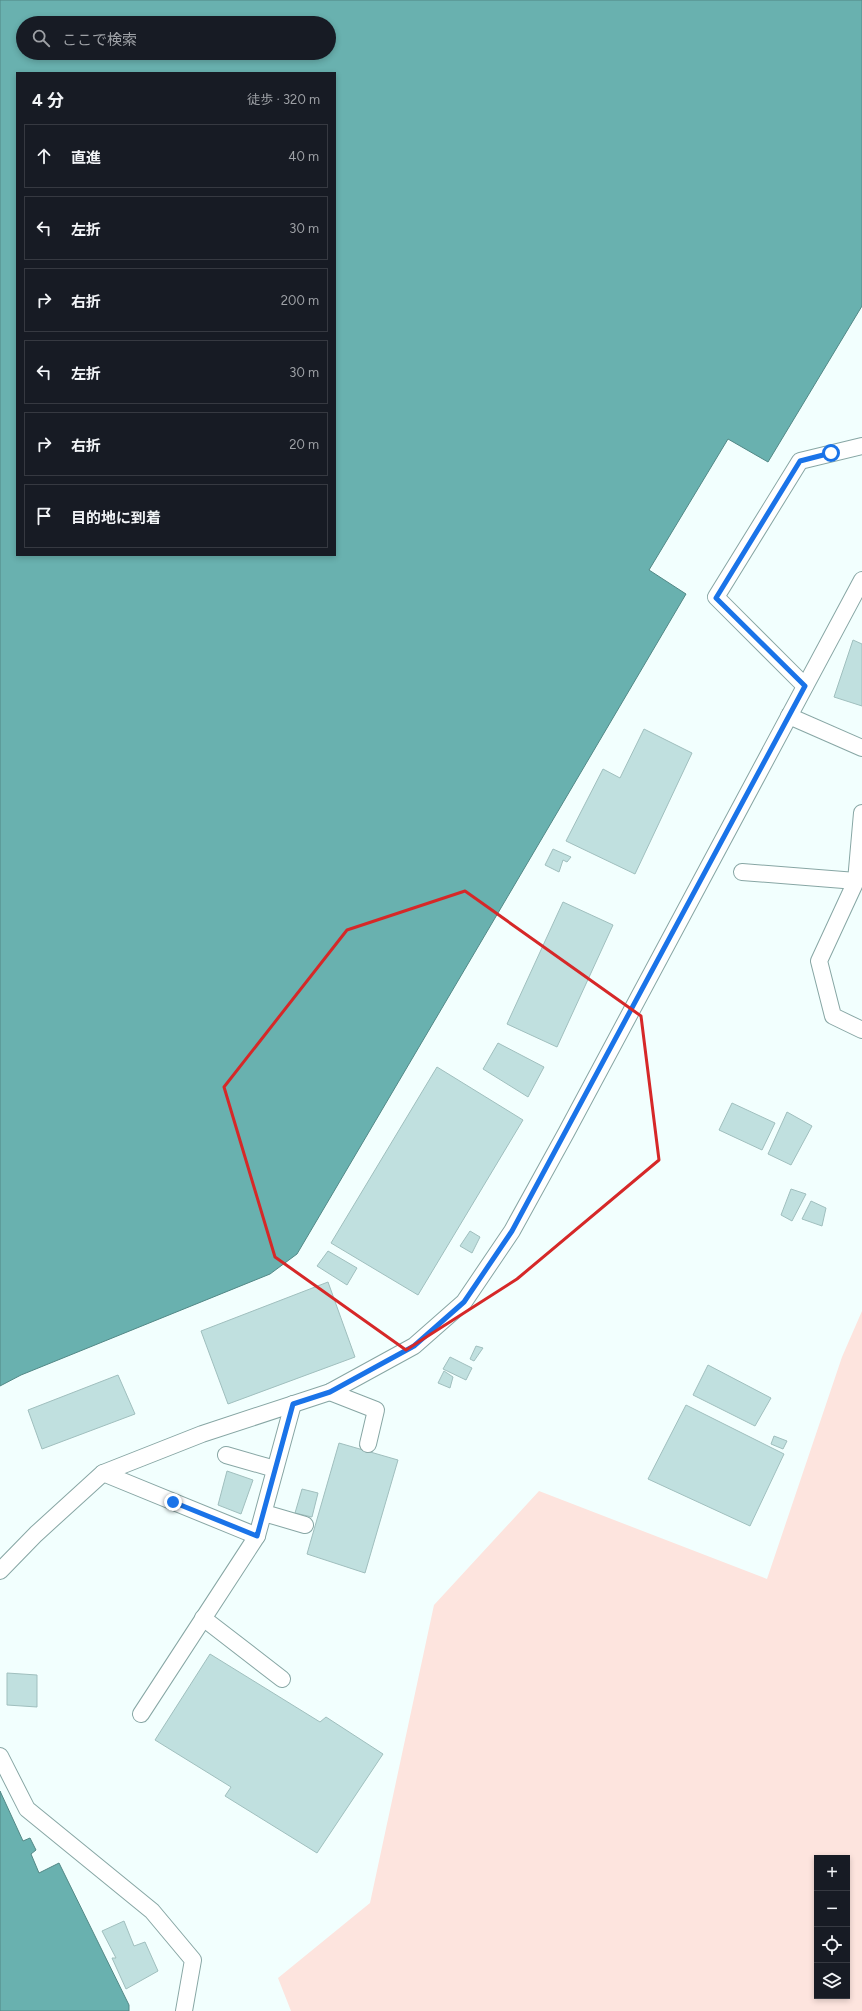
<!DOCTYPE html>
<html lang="ja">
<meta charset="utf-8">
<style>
:root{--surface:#171b24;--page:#20242c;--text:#f1f3f6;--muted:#9ea1a6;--line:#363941}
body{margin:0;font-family:Figtree,"Noto Sans JP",sans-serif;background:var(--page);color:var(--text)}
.controls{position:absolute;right:12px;bottom:12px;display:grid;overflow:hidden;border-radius:0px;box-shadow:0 2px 6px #0003}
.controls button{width:36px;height:36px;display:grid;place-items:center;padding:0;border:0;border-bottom:1px solid var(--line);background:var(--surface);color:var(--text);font:20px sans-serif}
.stop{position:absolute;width:12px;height:12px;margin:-9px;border:3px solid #1a73e8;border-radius:50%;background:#fff}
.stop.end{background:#1a73e8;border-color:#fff;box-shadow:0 1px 4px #0008}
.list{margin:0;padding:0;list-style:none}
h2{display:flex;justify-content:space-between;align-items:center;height:52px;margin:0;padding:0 16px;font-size:17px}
h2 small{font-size:13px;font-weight:400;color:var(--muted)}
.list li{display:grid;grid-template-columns:26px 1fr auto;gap:12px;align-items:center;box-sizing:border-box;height:64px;margin:0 8px 8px;padding:0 8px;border:1px solid var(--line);border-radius:0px}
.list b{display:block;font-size:15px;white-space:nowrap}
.list em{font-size:13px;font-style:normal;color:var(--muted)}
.icon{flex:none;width:22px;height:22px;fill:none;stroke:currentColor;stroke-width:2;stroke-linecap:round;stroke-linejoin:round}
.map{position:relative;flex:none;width:862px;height:2011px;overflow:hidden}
.search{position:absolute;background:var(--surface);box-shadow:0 2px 6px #0003;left:16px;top:16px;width:320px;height:44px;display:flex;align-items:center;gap:10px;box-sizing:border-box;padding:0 14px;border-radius:22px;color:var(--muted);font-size:15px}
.panel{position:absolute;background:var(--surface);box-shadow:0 2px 6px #0003;left:16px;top:72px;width:320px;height:484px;border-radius:0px}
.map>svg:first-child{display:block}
.green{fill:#fde4de;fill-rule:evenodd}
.water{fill:#69b1af;stroke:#528886;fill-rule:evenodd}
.building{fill:#c0e0df;stroke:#a0bfbe}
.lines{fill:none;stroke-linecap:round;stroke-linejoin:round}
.service-casing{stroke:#87a6a4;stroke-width:18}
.service{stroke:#fff;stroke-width:16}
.route{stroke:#1a73e8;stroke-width:5}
.marked{fill:none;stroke:#d62828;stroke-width:3;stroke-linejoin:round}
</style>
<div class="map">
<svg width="862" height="2011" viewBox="0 0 862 2011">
<rect width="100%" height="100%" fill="#f2fffe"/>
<path class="green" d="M862 1311V2011H291L278 1978 370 1903 434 1605 539 1491 767 1579 842 1357ZM817 1858H847V1996H817Z"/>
<g class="water">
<path d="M0 0H862V306L768 462 728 439 649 570 686 594 297 1254 270 1274 21 1375 0 1386ZM23 23H329V53H23ZM17 73H335V555H17Z"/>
<polygon points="0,1791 23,1841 30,1838 36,1850 31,1854 39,1873 59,1863 129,2005 129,2011 0,2011"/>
</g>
<g class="building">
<polygon points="853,640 862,644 862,706 834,697"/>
<polygon points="644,729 692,753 635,874 566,841 603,769 620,778"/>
<polygon points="553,849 571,857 567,862 563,860 559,872 545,865"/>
<polygon points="563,902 613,925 557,1047 507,1024"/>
<polygon points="498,1043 544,1067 528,1097 483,1069"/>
<polygon points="437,1067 523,1120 418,1295 331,1243"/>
<polygon points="732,1103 775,1123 762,1150 719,1130"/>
<polygon points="787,1112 812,1126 791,1165 768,1154"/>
<polygon points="791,1189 806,1194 792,1221 781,1215"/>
<polygon points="811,1201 826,1208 822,1226 802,1219"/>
<polygon points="470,1231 480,1237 472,1253 460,1246"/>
<polygon points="328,1251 357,1268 347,1285 317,1266"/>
<polygon points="328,1282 355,1357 228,1404 201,1331"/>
<polygon points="476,1346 483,1348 474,1361 470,1359"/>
<polygon points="450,1357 472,1368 466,1380 443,1369"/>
<polygon points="708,1365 771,1398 755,1426 693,1395"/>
<polygon points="444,1371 453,1377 450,1388 438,1383"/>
<polygon points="118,1375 135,1414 42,1449 28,1410"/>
<polygon points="686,1405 784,1454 750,1526 648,1479"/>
<polygon points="774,1436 787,1441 783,1449 771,1444"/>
<polygon points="339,1443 398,1460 365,1573 307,1554"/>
<polygon points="227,1471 253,1480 241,1514 218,1505"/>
<polygon points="302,1489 318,1493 312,1517 295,1513"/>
<polygon points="210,1654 320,1722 326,1717 383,1754 317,1853 225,1796 231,1787 155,1740"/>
<polygon points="7,1673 37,1675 37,1707 7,1705"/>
<polygon points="124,1921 134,1946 145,1942 158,1971 126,1989 112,1958 116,1958 102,1931"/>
</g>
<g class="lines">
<g class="service-casing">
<g id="service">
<polyline points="805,686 716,597 800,461 862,446"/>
<polyline points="789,716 862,748"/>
<polyline points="862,813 856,881 819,961 833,1016 862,1030"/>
<polyline points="742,872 856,881"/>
<polyline points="330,1392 376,1410 368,1444"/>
<polyline points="226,1455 275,1469"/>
<polyline points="103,1473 257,1536"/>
<polyline points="264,1513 305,1525"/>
<polyline points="0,1571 36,1534 103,1473 202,1434 330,1392 414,1346 464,1302 512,1231 566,1133 862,580"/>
<polyline points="203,1618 282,1679"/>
<polyline points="141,1714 257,1536 293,1404"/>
<polyline points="0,1756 27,1809 152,1911 193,1960 184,2011"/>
</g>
</g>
<use href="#service" class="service"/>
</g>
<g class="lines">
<polyline class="route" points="173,1502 257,1536 293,1404 330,1392 414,1346 464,1302 512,1231 805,686 716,598 800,461 831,453"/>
</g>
<path class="marked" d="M465 891 641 1016 659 1160 517 1279 406 1350 275 1257 224 1087 347 930Z"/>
</svg>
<div class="controls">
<button>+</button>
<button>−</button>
<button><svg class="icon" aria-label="locate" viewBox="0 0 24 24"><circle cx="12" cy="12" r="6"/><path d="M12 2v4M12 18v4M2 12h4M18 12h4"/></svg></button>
<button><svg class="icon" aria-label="layers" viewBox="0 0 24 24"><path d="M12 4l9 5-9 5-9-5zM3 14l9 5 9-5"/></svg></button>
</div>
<div class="stop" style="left:831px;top:453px"></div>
<div class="stop end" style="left:173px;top:1502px"></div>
<div class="search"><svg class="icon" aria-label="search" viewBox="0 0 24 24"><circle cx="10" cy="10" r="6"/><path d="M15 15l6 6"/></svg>ここで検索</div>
<section class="panel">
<h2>4 分<small>徒歩 · 320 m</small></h2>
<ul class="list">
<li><svg class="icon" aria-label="ahead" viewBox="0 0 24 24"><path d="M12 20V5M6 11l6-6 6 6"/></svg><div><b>直進</b></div><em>40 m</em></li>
<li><svg class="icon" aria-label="left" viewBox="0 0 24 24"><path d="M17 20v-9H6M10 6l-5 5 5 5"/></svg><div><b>左折</b></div><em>30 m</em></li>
<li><svg class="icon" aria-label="right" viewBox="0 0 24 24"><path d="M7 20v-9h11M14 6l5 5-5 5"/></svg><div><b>右折</b></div><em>200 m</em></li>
<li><svg class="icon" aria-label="left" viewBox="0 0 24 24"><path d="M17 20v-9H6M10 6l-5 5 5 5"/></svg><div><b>左折</b></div><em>30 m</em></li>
<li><svg class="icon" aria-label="right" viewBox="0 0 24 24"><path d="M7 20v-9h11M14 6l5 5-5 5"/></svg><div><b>右折</b></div><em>20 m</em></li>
<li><svg class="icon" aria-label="arrive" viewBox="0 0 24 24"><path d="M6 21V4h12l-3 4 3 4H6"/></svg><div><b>目的地に到着</b></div></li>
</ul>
</section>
</div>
